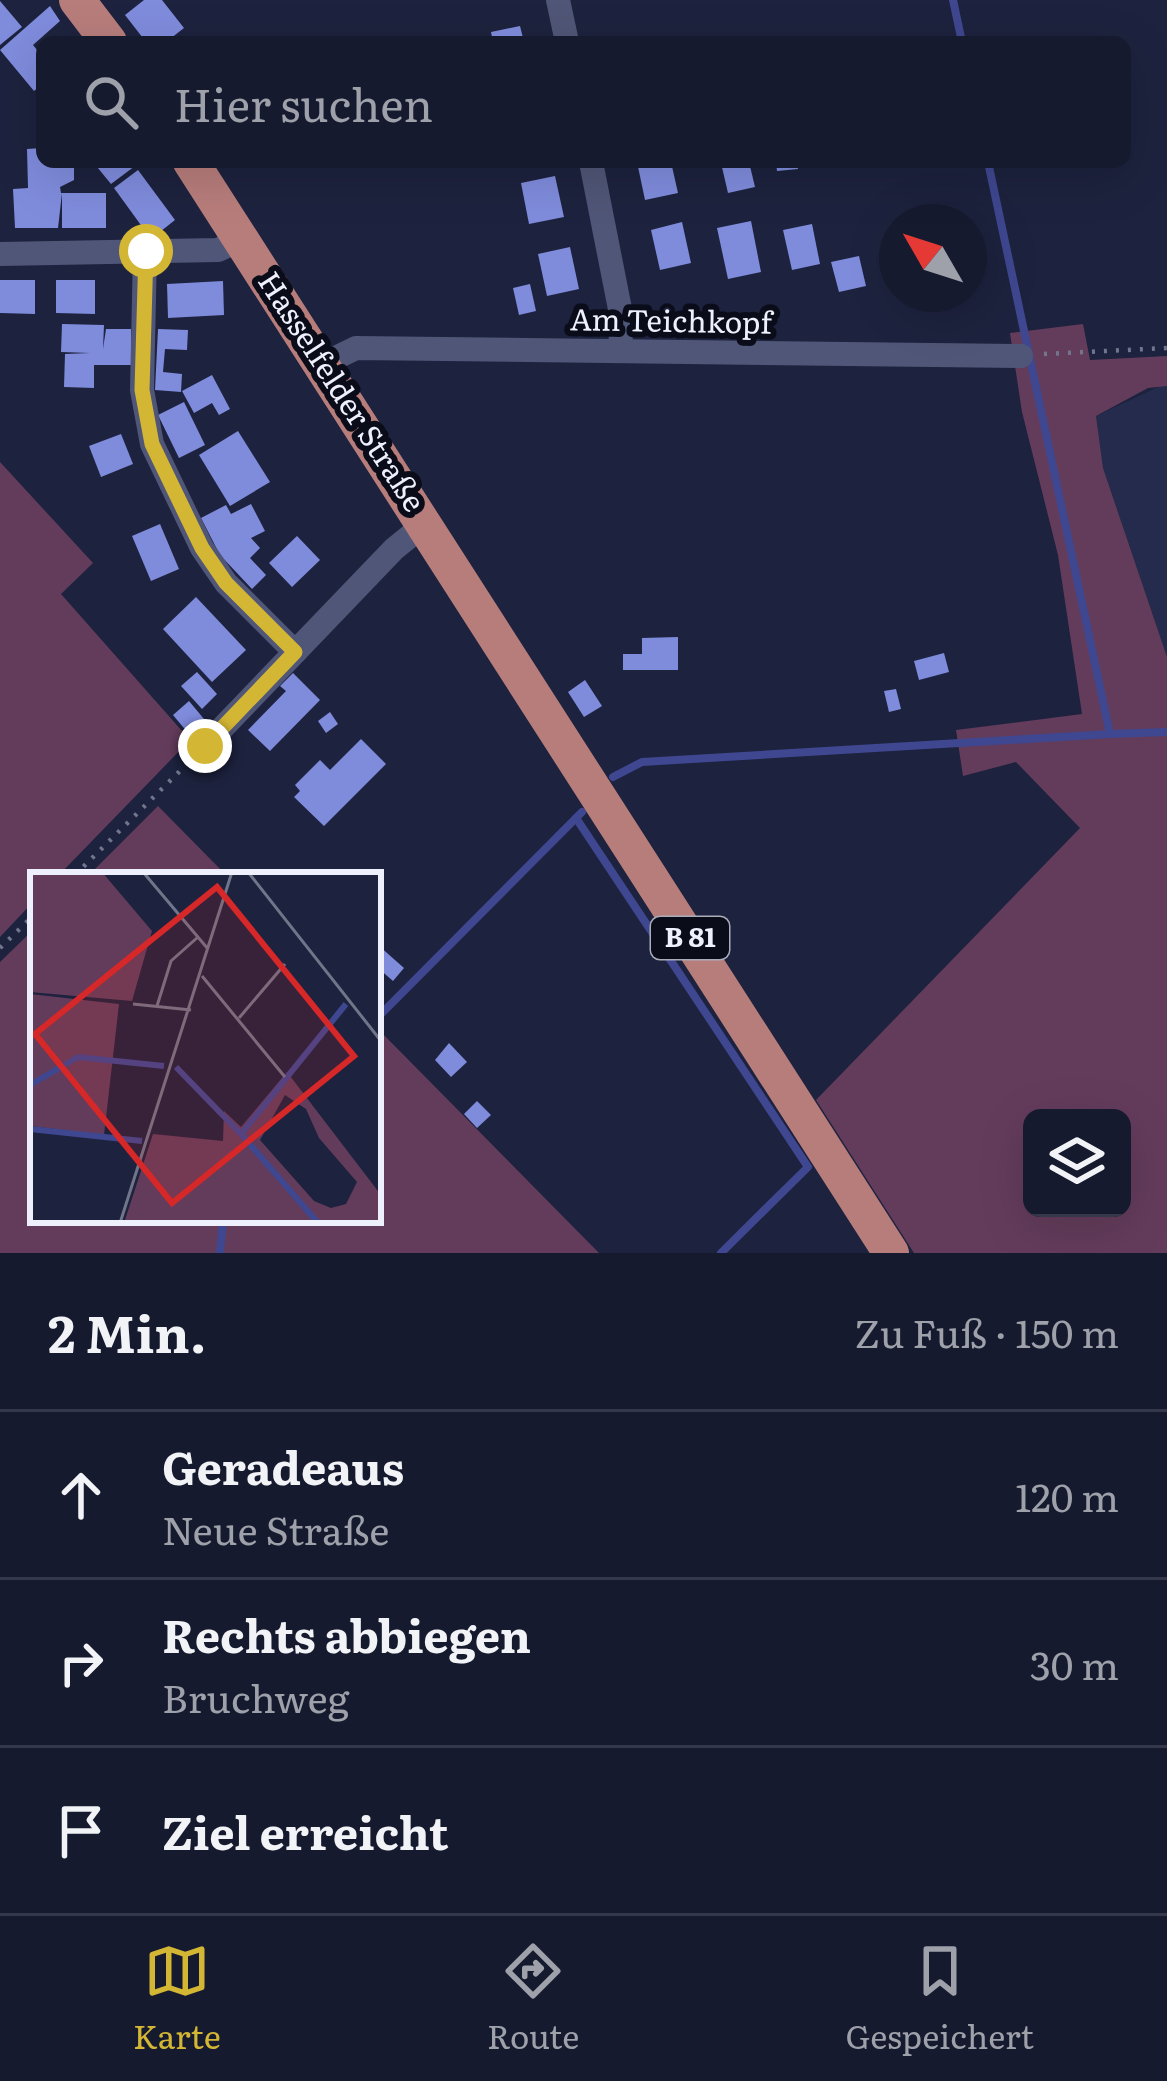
<!DOCTYPE html>
<html lang="de">
<meta charset="utf-8">
<style>
:root{--surface:#161a2e;--page:#1f2336;--text:#f1f3f6;--muted:#9ea1aa;--line:#35384a;--accent:#d4b635}
body{margin:0;font-family:Literata,serif;background:var(--page);color:var(--text)}
.controls{position:absolute;right:36px;bottom:36px;display:grid;overflow:hidden;border-radius:18px;box-shadow:0 12px 48px #0002}
.controls button{width:108px;height:108px;display:grid;place-items:center;padding:0;border:0;border-bottom:3px solid var(--line);background:var(--surface);color:var(--text);font:60px sans-serif}
.compass{position:absolute;left:879px;top:204px;width:108px;height:108px;border-radius:50%;background:var(--surface);box-shadow:0 12px 48px #0002;rotate:309deg}
.stop{position:absolute;width:36px;height:36px;margin:-27px;border:9px solid #d4b635;border-radius:50%;background:#fff}
.stop.end{background:#d4b635;border-color:#fff;box-shadow:0 3px 12px #0008}
.list{margin:0;padding:0;list-style:none}
h2{display:flex;justify-content:space-between;align-items:center;height:156px;margin:0;padding:0 48px;font-size:51px}
h2 small{font-size:39px;font-weight:400;color:var(--muted)}
.list li{display:grid;grid-template-columns:78px 1fr auto;gap:36px;align-items:center;box-sizing:border-box;height:168px;padding:0 48px;border-top:3px solid var(--line)}
.list b{display:block;font-size:45px;white-space:nowrap}
.list p{margin:0;font-size:39px;white-space:nowrap;color:var(--muted)}
.list em{font-size:39px;font-style:normal;color:var(--muted)}
.icon{flex:none;width:66px;height:66px;fill:none;stroke:currentColor;stroke-width:2;stroke-linecap:round;stroke-linejoin:round}
.map{position:relative;flex:none;width:1167px;height:1253px;overflow:hidden}
.search{position:absolute;background:var(--surface);box-shadow:0 12px 48px #0002;left:36px;right:36px;top:36px;height:132px;display:flex;align-items:center;gap:30px;box-sizing:border-box;padding:0 42px;border-radius:18px;color:var(--muted);font-size:45px}
.sheet{height:660px;background:var(--surface)}
nav{display:flex;justify-content:space-around;align-items:center;box-sizing:border-box;height:168px;border-top:3px solid var(--line);background:var(--surface);font-size:33px;color:var(--muted)}
nav a{display:grid;justify-items:center;gap:6px}
nav .on{color:var(--accent)}
.map>svg:first-child{display:block}
.built{fill:#252b4d}
.green{fill:#633c5b;fill-rule:evenodd}
.lines{fill:none;stroke-linecap:round;stroke-linejoin:round}
.stream{stroke:#3f4790;stroke-width:8}
.building{fill:#7f8cdc}
.path{stroke:#72768c;stroke-width:4.5;stroke-dasharray:3 9;stroke-linecap:butt}
.street{stroke:#505677;stroke-width:24}
.primary{stroke:#b77d7b;stroke-width:36}
.route{stroke:#d4b635;stroke-width:15}
.labels{text-anchor:middle;stroke-width:12;stroke-linejoin:round;paint-order:stroke}
.shield{fill:#0a0d19;stroke:#aaadb9;stroke-width:3}
.shield-label{font-size:27px;font-weight:bold;fill:#eef1fd}
.street-label{font-size:30px;fill:#eef1fd;stroke:#0a0d19}
.inset-river{fill:none;stroke:#3f4790;stroke-width:6}
.inset-road{fill:none;stroke:#71758a;stroke-width:3}
.view{fill:#d62828;fill-opacity:0.15;stroke:#d62828;stroke-width:6}
.inset-edge{fill:none;stroke:#eef1fd;stroke-width:6}
</style>
<div class="map">
<svg width="1167" height="1253" viewBox="0 0 1167 1253">
<rect width="100%" height="100%" fill="#1d223e"/>
<polygon class="built" points="1167,383 1167,657 1103,468 1096,416"/>
<g class="green">
<path d="M1083 324 1090 360 1167 356V386L1148 388 1096 416 1103 468 1167 657V1253H914L816 1100 1080 828 1016 762 963 776 956 730 1082 714 1058 555 1022 412 1010 333ZM1032 1118H1122V1208H1032Z"/>
<polygon points="0,462 93,563 61,594 190,740 59,875 33,875 33,902 0,937"/>
<polygon points="158,806 226,875 89,875"/>
<polygon points="33,930 33,1220 378,1220 378,1029 599,1253 0,1253 0,962"/>
</g>
<g class="lines">
<g class="stream">
<polyline points="953,0 962,42"/>
<polyline points="988,162 1110,734 1167,732"/>
<polyline points="613,777 642,762 1110,734"/>
<polyline points="576,818 808,1167 721,1253"/>
<polyline points="378,1017 582,812"/>
<polyline points="220,1253 223,1220"/>
</g>
</g>
<g class="building">
<polygon points="144,0 162,0 184,28 166,42 146,42 125,15"/>
<polygon points="0,1 22,27 0,45"/>
<polygon points="50,6 60,21 33,45 42,56 42,84 34,91 0,50"/>
<polygon points="520,26 524,42 493,42 491,32"/>
<polygon points="42,148 42,162 74,162 74,180 60,187 61,193 106,193 106,228 62,228 62,193 58,228 15,228 13,189 28,188 27,149"/>
<polygon points="93,162 132,162 135,166 111,184"/>
<polygon points="637,162 671,162 678,193 645,200"/>
<polygon points="749,162 755,187 728,193 721,163"/>
<polygon points="776,162 797,162 798,169 777,171"/>
<polygon points="138,170 175,220 151,239 114,188"/>
<polygon points="555,176 564,217 529,224 521,183"/>
<polygon points="751,221 761,272 728,279 717,228"/>
<polygon points="682,222 691,263 660,270 651,230"/>
<polygon points="812,224 820,264 792,270 783,230"/>
<polygon points="570,247 579,289 547,296 538,254"/>
<polygon points="859,256 866,286 839,292 831,262"/>
<polygon points="0,280 35,280 35,314 0,313"/>
<polygon points="56,280 95,280 95,314 56,313"/>
<polygon points="223,281 224,315 168,318 167,284"/>
<polygon points="530,284 536,311 519,315 513,288"/>
<polygon points="62,324 104,325 103,349 106,329 131,329 131,365 94,365 94,388 64,387 65,354 90,353 61,352"/>
<polygon points="158,329 188,330 187,350 165,349 163,372 182,374 181,392 155,390"/>
<polygon points="212,375 230,409 219,415 212,403 194,413 182,391"/>
<polygon points="184,402 205,445 179,458 158,415"/>
<polygon points="238,431 270,482 230,506 199,455"/>
<polygon points="121,434 133,464 101,477 89,446"/>
<polygon points="251,504 265,531 251,538 260,548 250,558 266,575 252,589 220,555 201,518 226,505 231,514"/>
<polygon points="160,524 179,569 151,581 132,536"/>
<polygon points="297,536 320,560 292,587 269,563"/>
<polygon points="196,597 246,650 212,682 163,629"/>
<polygon points="678,637 678,670 623,670 623,654 642,654 642,638"/>
<polygon points="944,653 949,672 919,680 914,661"/>
<polygon points="197,672 217,694 202,709 181,686"/>
<polygon points="293,673 320,700 270,751 248,730 286,691 280,686"/>
<polygon points="585,680 602,706 584,717 568,692"/>
<polygon points="896,689 901,709 889,712 884,691"/>
<polygon points="189,701 204,719 188,733 173,715"/>
<polygon points="330,712 338,724 326,733 318,721"/>
<polygon points="361,739 386,764 324,826 294,797 300,791 295,785 320,760 330,770"/>
<polygon points="378,945 404,968 393,981 378,968"/>
<polygon points="449,1043 467,1062 451,1077 435,1060"/>
<polygon points="477,1101 491,1115 477,1128 464,1114"/>
</g>
<g class="lines">
<g class="path">
<polyline points="1044,354 1167,348"/>
<polyline points="75,875 188,763"/>
<polyline points="0,948 33,916"/>
</g>
<g class="street">
<polyline points="558,0 567,42"/>
<polyline points="591,162 620,309 621,350"/>
<polyline points="145,251 142,390 152,444 202,548 226,583 295,652"/>
<polyline points="0,254 218,250 242,239"/>
<polyline points="323,364 356,348 1021,356"/>
<polyline points="205,746 394,549 426,523"/>
</g>
<g class="primary">
<polyline points="77,0 109,42"/>
<polyline points="191,162 891,1253"/>
</g>
</g>
<g class="lines">
<polyline class="route" points="146,251 142,390 152,444 202,548 226,583 295,652 205,746"/>
</g>
<g class="labels">
<rect class="shield" x="651" y="917" width="78" height="42" rx="9"/>
<g class="shield-label">
<text x="690" y="947">B 81</text>
</g>
<g class="street-label">
<text transform="translate(671 322) rotate(1)" y="10">Am Teichkopf</text>
<text transform="translate(341 392) rotate(57)" y="10">Hasselfelder Straße</text>
</g>
</g>
<g transform="translate(30 872)">
<rect width="351" height="351" fill="#1d223e"/>
<path d="M0 0H72L122 59 102 129 0 120ZM0 122 89 132 74 263 0 254ZM257 200 351 323V351H94L123 262 193 269 194 239 211 255ZM255 223 276 237 289 266 327 310 316 332 301 336 284 329 230 268Z" fill="#633c5b" fill-rule="evenodd"/>
<path class="inset-river" d="M146 195 211 262M0 213 48 185 134 194M0 257 112 269M288 351 211 262 316 132"/>
<path class="inset-road" d="M113 0 178 77M218 0 351 169M172 104 255 205M103 132 161 138M127 134 141 89 168 65M209 146 255 92M90 351 202 0"/>
<path class="view" d="M187 15 324 184 142 331 5 162Z"/>
<rect width="351" height="351" class="inset-edge"/>
</g>
</svg>
<div class="controls">
<button><svg class="icon" aria-label="layers" viewBox="0 0 24 24"><path d="M12 4l9 5-9 5-9-5zM3 14l9 5 9-5"/></svg></button>
</div>
<svg class="compass" viewBox="-18 -18 36 36"><path d="M0-13l5 13h-10z" fill="#e53935"/><path d="M0 13l5-13h-10z" fill="#9ea1aa"/></svg>
<div class="stop" style="left:146px;top:251px"></div>
<div class="stop end" style="left:205px;top:746px"></div>
<div class="search"><svg class="icon" aria-label="search" viewBox="0 0 24 24"><circle cx="10" cy="10" r="6"/><path d="M15 15l6 6"/></svg>Hier suchen</div>
</div>
<section class="sheet">
<h2>2 Min.<small>Zu Fuß · 150 m</small></h2>
<ul class="list">
<li><svg class="icon" aria-label="ahead" viewBox="0 0 24 24"><path d="M12 20V5M6 11l6-6 6 6"/></svg><div><b>Geradeaus</b><p>Neue Straße</p></div><em>120 m</em></li>
<li><svg class="icon" aria-label="right" viewBox="0 0 24 24"><path d="M7 20v-9h11M14 6l5 5-5 5"/></svg><div><b>Rechts abbiegen</b><p>Bruchweg</p></div><em>30 m</em></li>
<li><svg class="icon" aria-label="arrive" viewBox="0 0 24 24"><path d="M6 21V4h12l-3 4 3 4H6"/></svg><div><b>Ziel erreicht</b></div></li>
</ul>
</section>
<nav>
<a class="on"><svg class="icon" aria-label="map" viewBox="0 0 24 24"><path d="M3 6l6-2 6 2 6-2v14l-6 2-6-2-6 2zM9 4v14M15 6v14"/></svg>Karte</a>
<a><svg class="icon" aria-label="directions" viewBox="0 0 24 24"><path d="M12 3l9 9-9 9-9-9zM9 14v-3h6M13 9l2 2-2 2"/></svg>Route</a>
<a><svg class="icon" aria-label="saved" viewBox="0 0 24 24"><path d="M7 4h10v16l-5-4-5 4z"/></svg>Gespeichert</a>
</nav>
